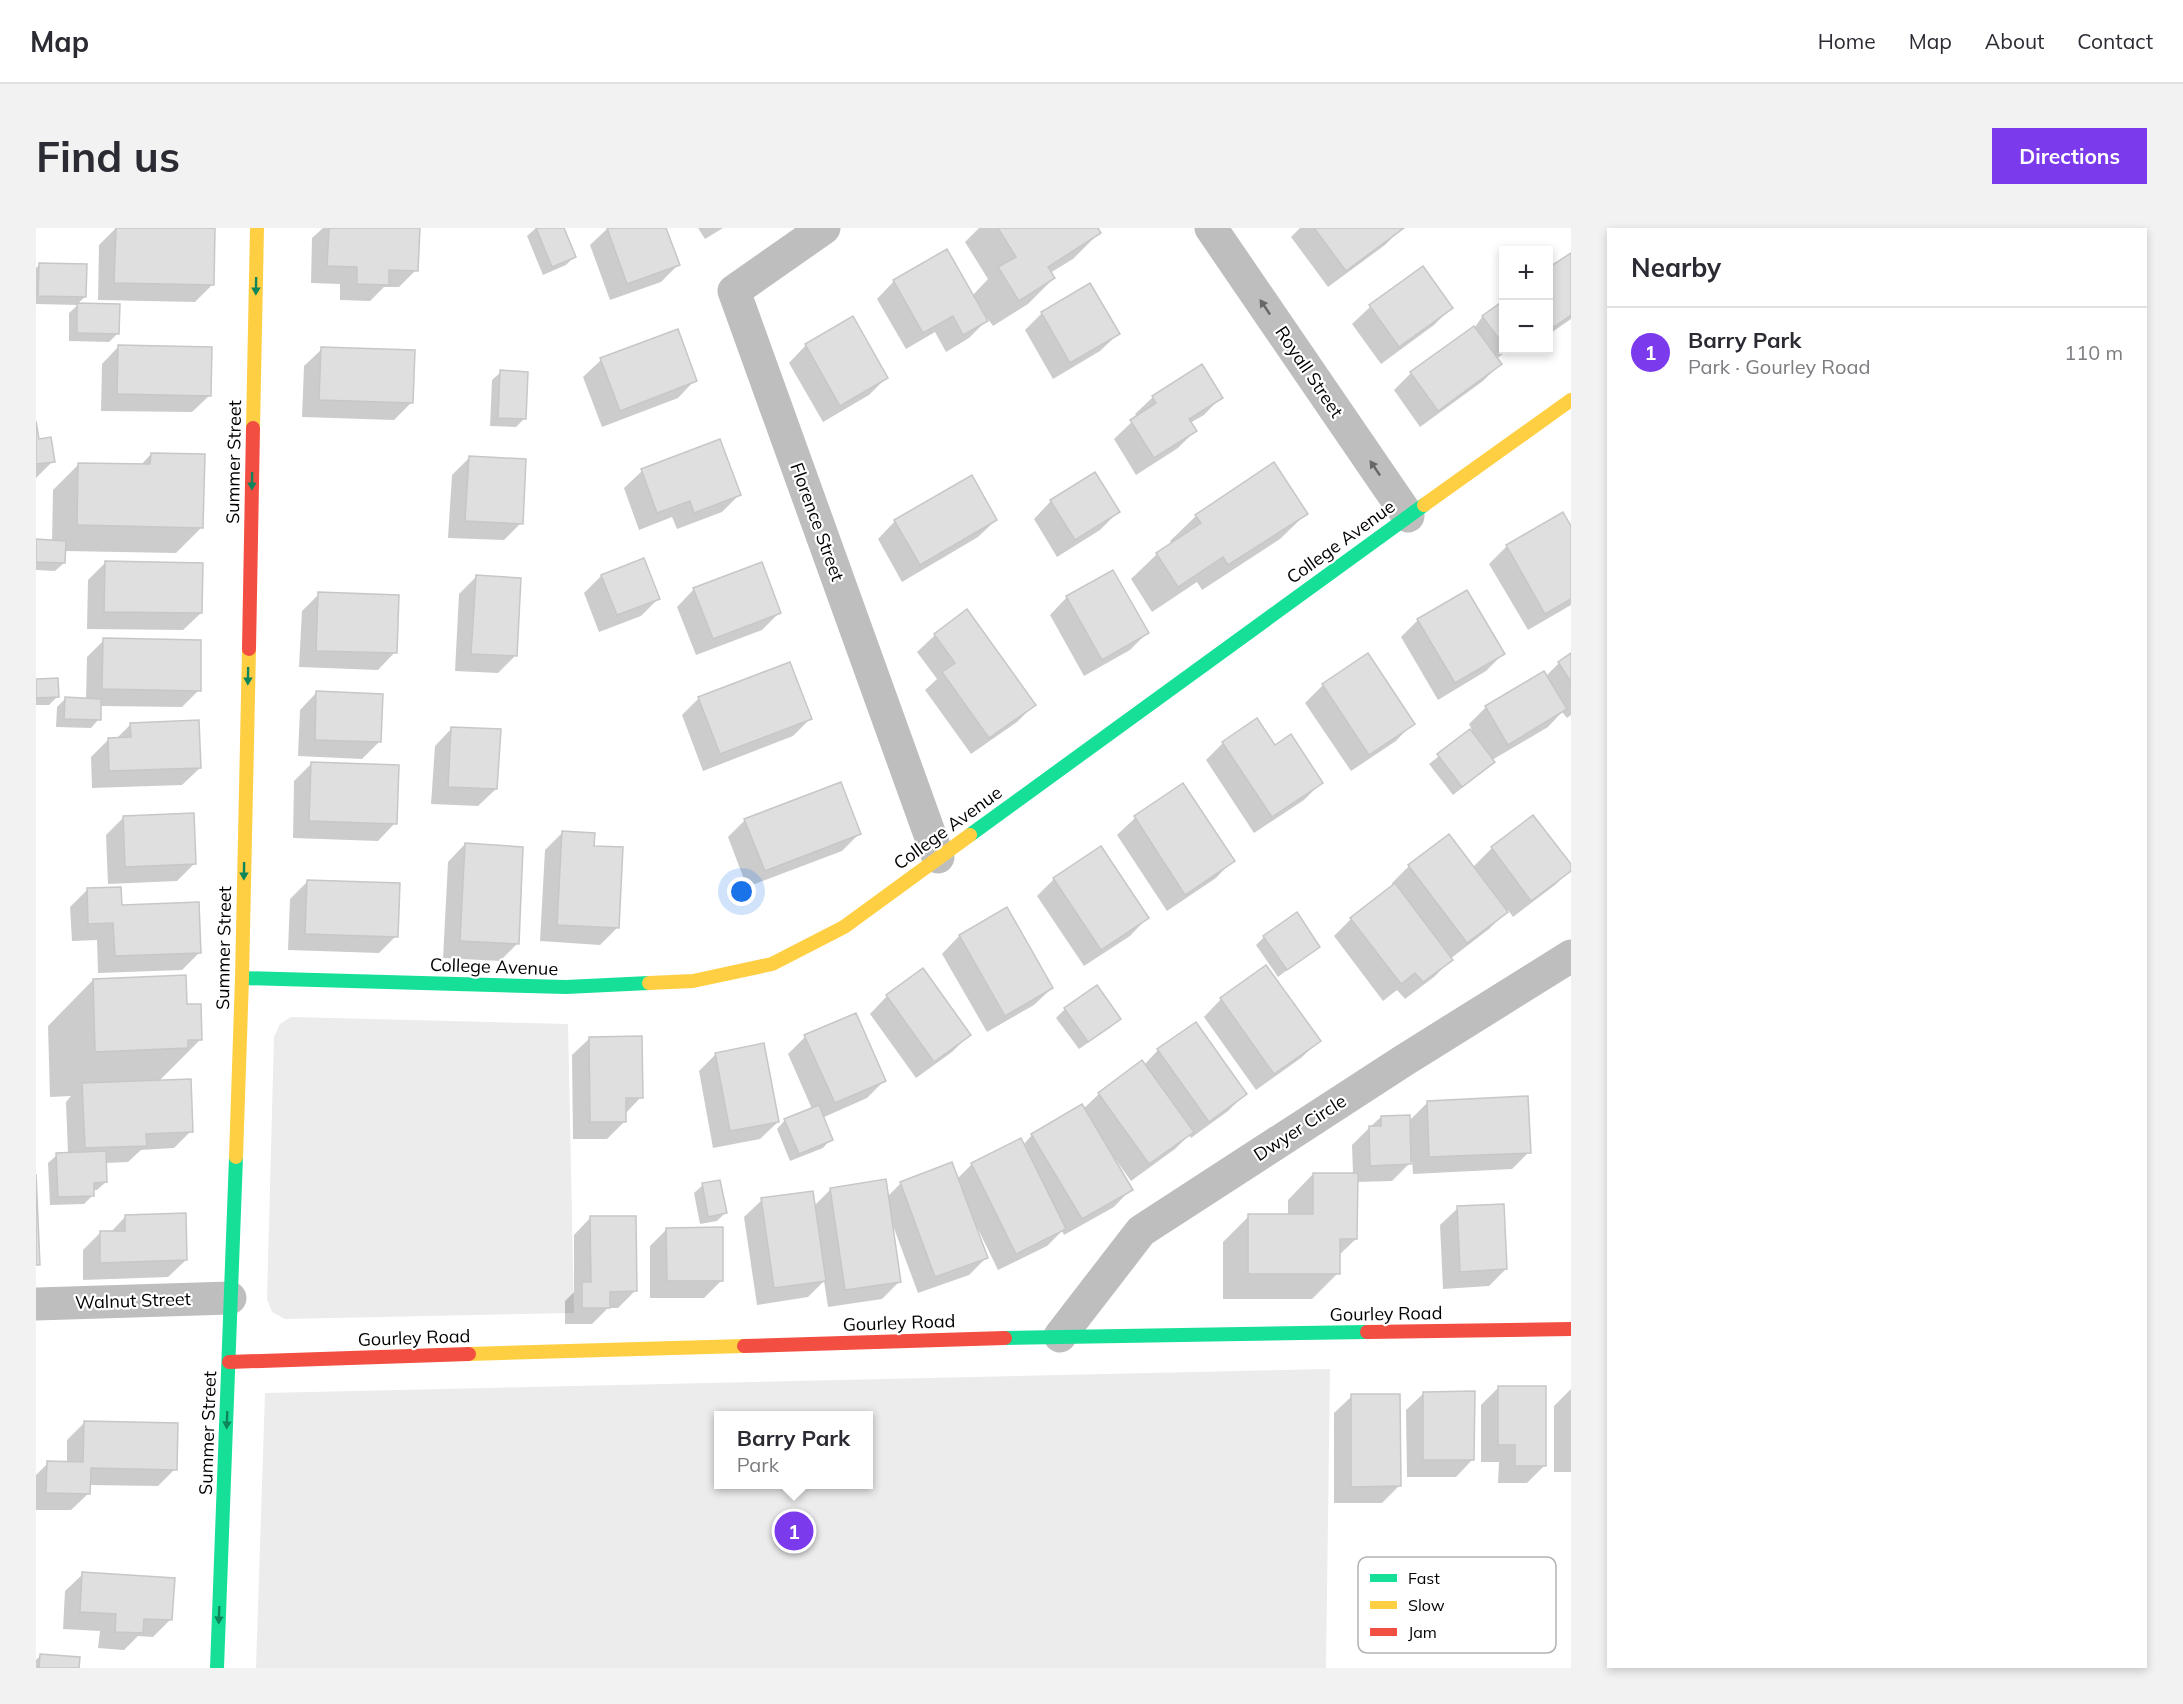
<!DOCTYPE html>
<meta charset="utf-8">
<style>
:root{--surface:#fff;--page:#f2f2f3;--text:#2b2b33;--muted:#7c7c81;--line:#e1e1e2;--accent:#7c3aed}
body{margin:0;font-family:Mulish,sans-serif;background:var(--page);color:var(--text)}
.controls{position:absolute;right:18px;top:18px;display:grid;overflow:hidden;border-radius:0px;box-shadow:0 3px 9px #0003}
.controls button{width:54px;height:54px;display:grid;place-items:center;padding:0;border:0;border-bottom:2px solid var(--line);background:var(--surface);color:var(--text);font:30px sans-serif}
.you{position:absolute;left:706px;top:664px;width:21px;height:21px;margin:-15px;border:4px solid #fff;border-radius:50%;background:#1a73e8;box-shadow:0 0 0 9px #1a73e833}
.badge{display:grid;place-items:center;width:39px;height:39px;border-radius:50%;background:var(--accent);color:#fff;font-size:20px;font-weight:700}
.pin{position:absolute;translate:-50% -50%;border:3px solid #fff;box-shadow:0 2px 6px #0006}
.popup{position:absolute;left:678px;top:1183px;width:159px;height:78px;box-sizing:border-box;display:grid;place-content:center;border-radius:0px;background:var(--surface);filter:drop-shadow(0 2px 4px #0005);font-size:20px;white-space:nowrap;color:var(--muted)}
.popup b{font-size:22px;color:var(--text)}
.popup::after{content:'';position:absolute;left:50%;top:100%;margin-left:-12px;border:12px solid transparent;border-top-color:var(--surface)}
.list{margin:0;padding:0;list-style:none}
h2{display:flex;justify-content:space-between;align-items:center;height:78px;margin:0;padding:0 24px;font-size:26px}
h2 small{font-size:20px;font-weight:400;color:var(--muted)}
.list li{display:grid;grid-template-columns:39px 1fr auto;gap:18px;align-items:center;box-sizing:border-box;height:90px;padding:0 24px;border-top:2px solid var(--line)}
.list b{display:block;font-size:22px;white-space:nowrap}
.list p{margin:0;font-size:20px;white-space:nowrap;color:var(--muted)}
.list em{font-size:20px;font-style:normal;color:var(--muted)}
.map{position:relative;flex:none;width:1535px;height:1440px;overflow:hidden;border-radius:0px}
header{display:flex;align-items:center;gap:36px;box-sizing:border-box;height:84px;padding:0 30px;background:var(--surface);border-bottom:2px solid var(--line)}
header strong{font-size:28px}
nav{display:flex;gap:33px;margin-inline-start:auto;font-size:21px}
.intro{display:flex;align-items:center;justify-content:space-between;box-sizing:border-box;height:144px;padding:0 36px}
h1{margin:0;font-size:42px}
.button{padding:15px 27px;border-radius:0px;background:var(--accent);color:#fff;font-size:21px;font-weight:700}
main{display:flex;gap:36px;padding:0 36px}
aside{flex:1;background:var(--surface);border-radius:0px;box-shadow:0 3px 9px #0003}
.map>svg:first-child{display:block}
.green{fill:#ececec;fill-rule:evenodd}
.shadow{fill:#0003}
.building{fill:#dfdfdf;stroke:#c7c7c7;stroke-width:1.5}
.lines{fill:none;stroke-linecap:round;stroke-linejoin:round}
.street{stroke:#bebebe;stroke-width:33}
.fast{stroke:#16e098;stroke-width:14}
.slow{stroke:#ffcf43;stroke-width:14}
.jam{stroke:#f24e42;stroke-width:14}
.oneway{fill:#0d865b}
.oneway2{fill:#686868}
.labels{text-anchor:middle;stroke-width:4.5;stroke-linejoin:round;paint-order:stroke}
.street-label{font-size:18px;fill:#000;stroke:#fff}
.key{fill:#fff;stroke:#b2b2b2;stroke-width:1.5}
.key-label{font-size:16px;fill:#000}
</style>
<header>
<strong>Map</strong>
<nav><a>Home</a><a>Map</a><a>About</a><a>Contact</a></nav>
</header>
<div class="intro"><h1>Find us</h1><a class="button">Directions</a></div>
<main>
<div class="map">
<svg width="1535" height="1440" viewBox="0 0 1535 1440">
<rect width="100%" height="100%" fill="#fff"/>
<g class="green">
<polygon points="255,789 532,796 538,1085 249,1091 236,1084 231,1071 238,809 244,796"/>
<path d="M1294 1141 1290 1440H220L229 1165ZM683 1188H833V1256H683Z"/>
</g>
<g class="shadow">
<polygon points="80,0 120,0 177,56 159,74 62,72 63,17"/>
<polygon points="287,0 382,0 380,42 363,59 348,59 334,73 304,72 304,56 275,55 276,10"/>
<polygon points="500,0 526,0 538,29 530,37 507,47 491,8"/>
<polygon points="572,0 629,0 642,37 625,54 574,72 554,17"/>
<polygon points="662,0 687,0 669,11"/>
<polygon points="943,0 1060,0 1063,5 1037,31 1014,45 1018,50 992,76 957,98 952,91 933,110 910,124 899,104 870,121 841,71 858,53 936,68 952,51 929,14"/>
<polygon points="1264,0 1366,0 1349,17 1292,59 1255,9"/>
<polygon points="1535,27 1535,91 1512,107 1512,42"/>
<polygon points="4,36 49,69 40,77 83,78 82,105 73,114 33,113 33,85 42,77 0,76 0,40"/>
<polygon points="1386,40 1415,80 1398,97 1345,136 1316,96 1334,79"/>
<polygon points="1466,75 1468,122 1473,122 1460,131 1464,136 1447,153 1384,199 1358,162 1375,145 1439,99 1446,89"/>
<polygon points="1006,85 1082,106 1064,123 1017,151 989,102"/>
<polygon points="770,117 850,150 833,167 787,194 753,135"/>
<polygon points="83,118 174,167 156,184 65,183 66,136"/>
<polygon points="286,121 375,175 358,192 266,189 268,138"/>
<polygon points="565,132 659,152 642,170 566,199 547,149"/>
<polygon points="465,144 488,191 480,199 454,198 456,152"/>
<polygon points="1117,169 1185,169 1168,187 1154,195 1159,203 1142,220 1100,247 1078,211 1101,189 1099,186"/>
<polygon points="0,202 2,212 17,233 0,250"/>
<polygon points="683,213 704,266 686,284 641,301 636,289 603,302 588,260 606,243"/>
<polygon points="115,226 166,299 140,325 28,323 28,335 19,343 0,342 0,313 16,314 17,262 43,236 104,238"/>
<polygon points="433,230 485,295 468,312 412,310 416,247"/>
<polygon points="1058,246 1082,284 1064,302 1021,329 998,291 1015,273"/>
<polygon points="1270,286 1244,311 1166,362 1161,354 1116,384 1095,351 1121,326 1136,316 1134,313 1160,288"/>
<polygon points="1526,286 1535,301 1535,377 1492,402 1453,336 1471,318"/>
<polygon points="960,292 942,309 866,354 842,311 859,293"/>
<polygon points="69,335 165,385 147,402 51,401 52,352"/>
<polygon points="565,348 622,371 605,388 563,404 548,365"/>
<polygon points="440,349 479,428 462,445 419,443 423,366"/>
<polygon points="658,361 743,385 726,402 660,427 641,379"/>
<polygon points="283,366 359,424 342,442 263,439 266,383"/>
<polygon points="1031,369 1111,405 1094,422 1048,448 1014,387"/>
<polygon points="1382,392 1467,426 1450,443 1402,472 1365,409"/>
<polygon points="899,407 998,477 981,494 935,526 889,462 901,451 881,424"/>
<polygon points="68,412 163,462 146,479 64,478 63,491 55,500 20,499 21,479 30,470 50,471 51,429"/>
<polygon points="1332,427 1377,495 1360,513 1315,543 1269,475 1287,457"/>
<polygon points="1535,427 1535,487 1531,490 1526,484 1512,499 1456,532 1457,534 1449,542 1417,567 1393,536 1436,502 1433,496 1450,479 1510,448 1523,435"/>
<polygon points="0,453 21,469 13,477 0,477"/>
<polygon points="281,464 344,513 326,531 262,528 264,482"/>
<polygon points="663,470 774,491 757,508 667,543 646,487"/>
<polygon points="95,496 164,540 146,557 56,560 55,529 72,512 80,511"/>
<polygon points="416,500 460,561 442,578 395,576 399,518"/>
<polygon points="1187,515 1285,555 1268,572 1218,605 1170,532"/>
<polygon points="276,535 359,595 342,613 257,610 258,553"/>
<polygon points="1147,557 1197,632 1180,650 1131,683 1081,607 1099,590"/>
<polygon points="88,589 158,636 141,653 72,656 70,607"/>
<polygon points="709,592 823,606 806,623 711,659 692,609"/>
<polygon points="526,605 556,620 581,700 564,717 504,713 509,622"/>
<polygon points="429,616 481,716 464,733 407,730 412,634"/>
<polygon points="1456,620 1535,641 1519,657 1477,689 1472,682 1453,701 1414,731 1415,732 1398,749 1369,771 1361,762 1347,773 1298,708 1315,691 1358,658 1356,655 1373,638 1437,639"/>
<polygon points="1018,651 1111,690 1094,708 1048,738 1001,668"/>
<polygon points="271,654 360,708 343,725 252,722 254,671"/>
<polygon points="51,662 84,679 163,725 146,742 62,745 61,712 36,713 34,679"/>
<polygon points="970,681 1016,760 998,777 951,804 906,726 923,708"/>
<polygon points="1228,709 1282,718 1242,749 1220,717"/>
<polygon points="887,742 933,807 916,824 880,850 834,786 851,768"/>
<polygon points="57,752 150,777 165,811 123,853 155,903 138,920 105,922 92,934 69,935 70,954 61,962 57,962 57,967 48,976 14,977 12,935 21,927 32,926 30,874 35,868 14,869 12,798"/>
<polygon points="1061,759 1083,790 1075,799 1043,821 1020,790 1029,781"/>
<polygon points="1185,771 1283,813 1265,830 1220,862 1168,789"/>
<polygon points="769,809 848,853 831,870 786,890 795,911 787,920 754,933 741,901 749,892 776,881 752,826"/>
<polygon points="554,810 605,869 589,886 589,893 571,911 537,911 536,827"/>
<polygon points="1122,822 1209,866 1192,883 1155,910 1153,907 1139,921 1095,953 1080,932 1078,933 1095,961 1078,979 1028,1007 1026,1003 1011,1018 962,1042 942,1001 940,1002 950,1030 933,1047 882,1065 856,995 863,1054 846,1071 792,1079 788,1053 772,1069 721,1077 708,989 726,972 778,978 795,961 851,969 865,955 921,951 936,936 985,912 987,917 996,907 1047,881 1063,866 1106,834 1108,837"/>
<polygon points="680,826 742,894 724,911 677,920 663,843"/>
<polygon points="1391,875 1493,924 1476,941 1377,946 1376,933 1356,953 1320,954 1320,1011 1302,1028 1302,1045 1276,1071 1187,1071 1187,1014 1213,988 1252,988 1252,972 1277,946 1317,946 1316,917 1334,899 1345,889 1372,894"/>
<polygon points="667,957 689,985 681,993 664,996 658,965"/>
<polygon points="1422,980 1470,1041 1453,1058 1407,1061 1404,997"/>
<polygon points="89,989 150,1032 132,1049 47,1052 47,1022 64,1005 74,1005"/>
<polygon points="555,989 599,1063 582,1080 572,1080 556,1096 529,1096 529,1073 538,1064 538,1007"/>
<polygon points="631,1001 686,1052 668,1070 614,1070 614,1018"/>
<polygon points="1462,1160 1508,1238 1491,1255 1462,1255 1463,1234 1445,1234 1445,1177"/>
<polygon points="1535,1161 1535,1244 1518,1244 1518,1178"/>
<polygon points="1388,1165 1437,1231 1420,1249 1371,1249 1370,1182"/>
<polygon points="1316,1168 1363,1258 1346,1275 1298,1275 1298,1185"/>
<polygon points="49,1194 139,1241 122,1258 53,1257 53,1265 35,1282 0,1282 0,1247 12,1235 31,1235 31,1212"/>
<polygon points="47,1346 134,1392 117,1409 102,1408 88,1422 62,1420 64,1403 27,1401 29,1363"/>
<polygon points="4,1428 42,1440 0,1440 0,1432"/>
</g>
<g class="building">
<polygon points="80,0 179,0 178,57 78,55"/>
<polygon points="293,0 384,0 382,43 353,42 353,57 321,56 321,39 291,38"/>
<polygon points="500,0 528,0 540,29 516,39"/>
<polygon points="571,0 630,0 644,37 591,56"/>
<polygon points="962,0 1062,0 1065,5 1012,39 1019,50 983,73 962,39 980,29"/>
<polygon points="1278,0 1368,0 1310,43"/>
<polygon points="911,21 952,93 927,107 917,88 887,105 857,52"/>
<polygon points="1535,25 1535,87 1518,99 1512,92 1512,40"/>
<polygon points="3,35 51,36 50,69 2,68"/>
<polygon points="1387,38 1417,80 1363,119 1333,77"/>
<polygon points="1054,55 1084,106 1034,135 1005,84"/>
<polygon points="1467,73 1468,74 1468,118 1446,88"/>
<polygon points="41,75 84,76 83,106 41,105"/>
<polygon points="817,88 852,150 804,178 769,116"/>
<polygon points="1438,98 1466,136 1402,183 1374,144"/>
<polygon points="642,101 661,153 584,183 564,130"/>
<polygon points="82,117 176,119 175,168 81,166"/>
<polygon points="285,119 379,122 377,175 283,172"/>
<polygon points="1166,136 1187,170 1153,191 1161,203 1118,230 1094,192 1120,175 1116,168"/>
<polygon points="464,142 492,144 490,191 462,190"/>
<polygon points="0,193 3,211 15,209 19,234 0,236"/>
<polygon points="684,211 705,267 658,285 654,273 621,285 605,241"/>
<polygon points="115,225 169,226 167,300 41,297 42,235 114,236"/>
<polygon points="433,228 490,231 487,296 429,293"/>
<polygon points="1238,234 1272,286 1192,337 1187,329 1142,359 1120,325 1165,295 1159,287"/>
<polygon points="1059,244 1084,284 1039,312 1014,272"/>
<polygon points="936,247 961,292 884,337 858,292"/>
<polygon points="1527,284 1535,298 1535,371 1509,386 1470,317"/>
<polygon points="0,311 30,313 29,335 0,334"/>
<polygon points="608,330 624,371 581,387 565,347"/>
<polygon points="69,333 167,335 166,385 68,384"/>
<polygon points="726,334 745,385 677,411 657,360"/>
<polygon points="1077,342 1113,405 1066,432 1030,368"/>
<polygon points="440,347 485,350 481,428 435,426"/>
<polygon points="1431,362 1469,426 1419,455 1381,391"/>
<polygon points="282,364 363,367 361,425 280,423"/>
<polygon points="931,381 1000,477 953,510 906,444 919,435 898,406"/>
<polygon points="67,410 165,412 165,463 66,461"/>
<polygon points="1332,425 1379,496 1333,527 1286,456"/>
<polygon points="1535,425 1535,454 1522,434"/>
<polygon points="754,434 776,491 684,526 662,469"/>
<polygon points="1508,443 1531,481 1472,517 1449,478"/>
<polygon points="22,450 23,469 0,470 0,451"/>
<polygon points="280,463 347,466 345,514 279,512"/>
<polygon points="29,469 65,471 65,492 28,491"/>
<polygon points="1221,490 1239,517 1255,506 1287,555 1236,589 1186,514"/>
<polygon points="163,492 165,540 73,543 72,510 95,509 94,495"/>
<polygon points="415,499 465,501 461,561 412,559"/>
<polygon points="1434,501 1459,534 1426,559 1401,526"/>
<polygon points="275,534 363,537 361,596 273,593"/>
<polygon points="805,554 825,606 729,643 708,591"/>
<polygon points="1147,555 1199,633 1149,667 1098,588"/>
<polygon points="158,585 160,636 89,639 87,588"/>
<polygon points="1497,587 1535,636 1535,643 1495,673 1455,619"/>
<polygon points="526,603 559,605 558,618 587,619 583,700 521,697"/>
<polygon points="1413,606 1472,684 1431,715 1372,637"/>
<polygon points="429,615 487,619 483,716 424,713"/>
<polygon points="1065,618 1113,690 1065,722 1017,650"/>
<polygon points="271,652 364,655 362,709 269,706"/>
<polygon points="1359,655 1417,732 1387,754 1379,745 1365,756 1314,690"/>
<polygon points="85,659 86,677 163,674 165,725 79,728 77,695 52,696 51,660"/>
<polygon points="971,679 1017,760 969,788 923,707"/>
<polygon points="1261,684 1284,719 1251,742 1227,708"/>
<polygon points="1230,737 1285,813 1238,846 1184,770"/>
<polygon points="887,740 935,807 898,834 850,767"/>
<polygon points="150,747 151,776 165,776 166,812 152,812 152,820 59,824 57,751"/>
<polygon points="1061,757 1085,791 1052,814 1028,780"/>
<polygon points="820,785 850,853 799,875 768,807"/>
<polygon points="1160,794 1211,866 1173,894 1121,821"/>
<polygon points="606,808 607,870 590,870 590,894 554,894 553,809"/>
<polygon points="728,815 743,894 694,903 679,825"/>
<polygon points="1106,832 1158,904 1113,936 1062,865"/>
<polygon points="155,851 157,904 110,906 111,918 49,920 46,855"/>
<polygon points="1492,868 1495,925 1393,929 1391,873"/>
<polygon points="1046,876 1097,962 1046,991 995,906"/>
<polygon points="783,877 797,912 763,926 748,891"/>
<polygon points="1374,887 1375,936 1334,938 1333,898 1345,898 1345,888"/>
<polygon points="985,910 1030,1001 980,1026 935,935"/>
<polygon points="70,923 71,954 58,955 58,968 22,969 20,925"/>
<polygon points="916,934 952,1030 899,1049 864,954"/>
<polygon points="1277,945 1322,945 1321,1011 1304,1011 1304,1046 1212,1046 1212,986 1277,986"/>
<polygon points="0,946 4,1037 0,1037"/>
<polygon points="850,951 865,1054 809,1062 794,960"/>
<polygon points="684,952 691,985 672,989 666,955"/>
<polygon points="777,963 790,1053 738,1060 725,970"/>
<polygon points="1468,976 1471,1041 1424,1044 1421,978"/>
<polygon points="150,985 151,1032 64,1035 64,1003 89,1003 89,987"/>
<polygon points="554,988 600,988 601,1063 574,1064 574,1080 546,1080 546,1054 555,1054"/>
<polygon points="687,999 687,1053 631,1053 630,1000"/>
<polygon points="1462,1158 1510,1158 1510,1238 1479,1238 1479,1217 1462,1217"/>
<polygon points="1439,1163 1438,1232 1387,1232 1387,1164"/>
<polygon points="1315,1166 1364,1166 1365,1258 1315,1259"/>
<polygon points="48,1193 142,1195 141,1242 55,1240 54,1266 10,1265 11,1233 47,1234"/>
<polygon points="46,1344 139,1350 136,1392 108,1391 107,1405 79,1404 80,1386 44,1384"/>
<polygon points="4,1426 44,1429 43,1440 3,1440"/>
</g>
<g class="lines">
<g class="street">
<polyline points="788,0 698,63 902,629"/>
<polyline points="1175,0 1372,288"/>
<polyline points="0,1076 194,1070"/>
<polyline points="1024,1108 1105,1003 1367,833 1535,728"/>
</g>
<g class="fast">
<polyline points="934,607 1388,277"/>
<polyline points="206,750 530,759 613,755"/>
<polyline points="969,1110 1331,1104"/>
<polyline points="181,1440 200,929"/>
</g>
<g class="slow">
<polyline points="217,200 221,0"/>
<polyline points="1388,277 1535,172"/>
<polyline points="613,755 657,753 736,736 808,699 934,607"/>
<polyline points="200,929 206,750 213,421"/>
<polyline points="433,1126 708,1118"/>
</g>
<g class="jam">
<polyline points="213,421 217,200"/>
<polyline points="1331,1104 1535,1101"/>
<polyline points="708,1118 969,1110"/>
<polyline points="193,1134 433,1126"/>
</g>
</g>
<defs><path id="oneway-solid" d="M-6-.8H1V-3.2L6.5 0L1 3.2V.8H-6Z" transform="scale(1.5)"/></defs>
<g class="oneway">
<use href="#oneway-solid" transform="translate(220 58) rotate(91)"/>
<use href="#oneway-solid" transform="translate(216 253) rotate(91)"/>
<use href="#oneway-solid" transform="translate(212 448) rotate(91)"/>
<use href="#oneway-solid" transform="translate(208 643) rotate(91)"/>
<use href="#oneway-solid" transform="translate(191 1192) rotate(92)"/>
<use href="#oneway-solid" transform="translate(183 1387) rotate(92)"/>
</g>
<g class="oneway2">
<use href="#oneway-solid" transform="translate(1229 79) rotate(-124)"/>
<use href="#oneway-solid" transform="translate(1339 240) rotate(-124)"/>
</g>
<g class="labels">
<g class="street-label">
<text transform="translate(1273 144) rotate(56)" y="6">Royall Street</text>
<text transform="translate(198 234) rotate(-89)" y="6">Summer Street</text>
<text transform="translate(781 294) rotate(70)" y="6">Florence Street</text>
<text transform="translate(1305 314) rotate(-36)" y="6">College Avenue</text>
<text transform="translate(912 600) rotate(-36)" y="6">College Avenue</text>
<text transform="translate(188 720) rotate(-89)" y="6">Summer Street</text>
<text transform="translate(458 739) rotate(2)" y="6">College Avenue</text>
<text transform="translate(1264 900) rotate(-33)" y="6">Dwyer Circle</text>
<text transform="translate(97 1073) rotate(-2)" y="6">Walnut Street</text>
<text transform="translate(1350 1086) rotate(-1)" y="6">Gourley Road</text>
<text transform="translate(863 1095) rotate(-2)" y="6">Gourley Road</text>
<text transform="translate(378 1110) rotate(-2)" y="6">Gourley Road</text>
<text transform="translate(172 1205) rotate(-88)" y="6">Summer Street</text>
</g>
</g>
<rect x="1322" y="1329" width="198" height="96" rx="9" class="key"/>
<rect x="1334" y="1346" width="27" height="8" fill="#16e098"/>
<rect x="1334" y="1373" width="27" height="8" fill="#ffcf43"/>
<rect x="1334" y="1400" width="27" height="8" fill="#f24e42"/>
<g class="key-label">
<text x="1372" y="1356">Fast</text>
<text x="1372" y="1383">Slow</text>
<text x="1372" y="1410">Jam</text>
</g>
</svg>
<div class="controls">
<button>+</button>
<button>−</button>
</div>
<div class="you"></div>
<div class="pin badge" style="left:758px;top:1303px">1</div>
<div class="popup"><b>Barry Park</b>Park</div>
</div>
<aside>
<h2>Nearby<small></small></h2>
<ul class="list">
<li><span class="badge">1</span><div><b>Barry Park</b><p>Park · Gourley Road</p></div><em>110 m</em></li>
</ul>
</aside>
</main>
